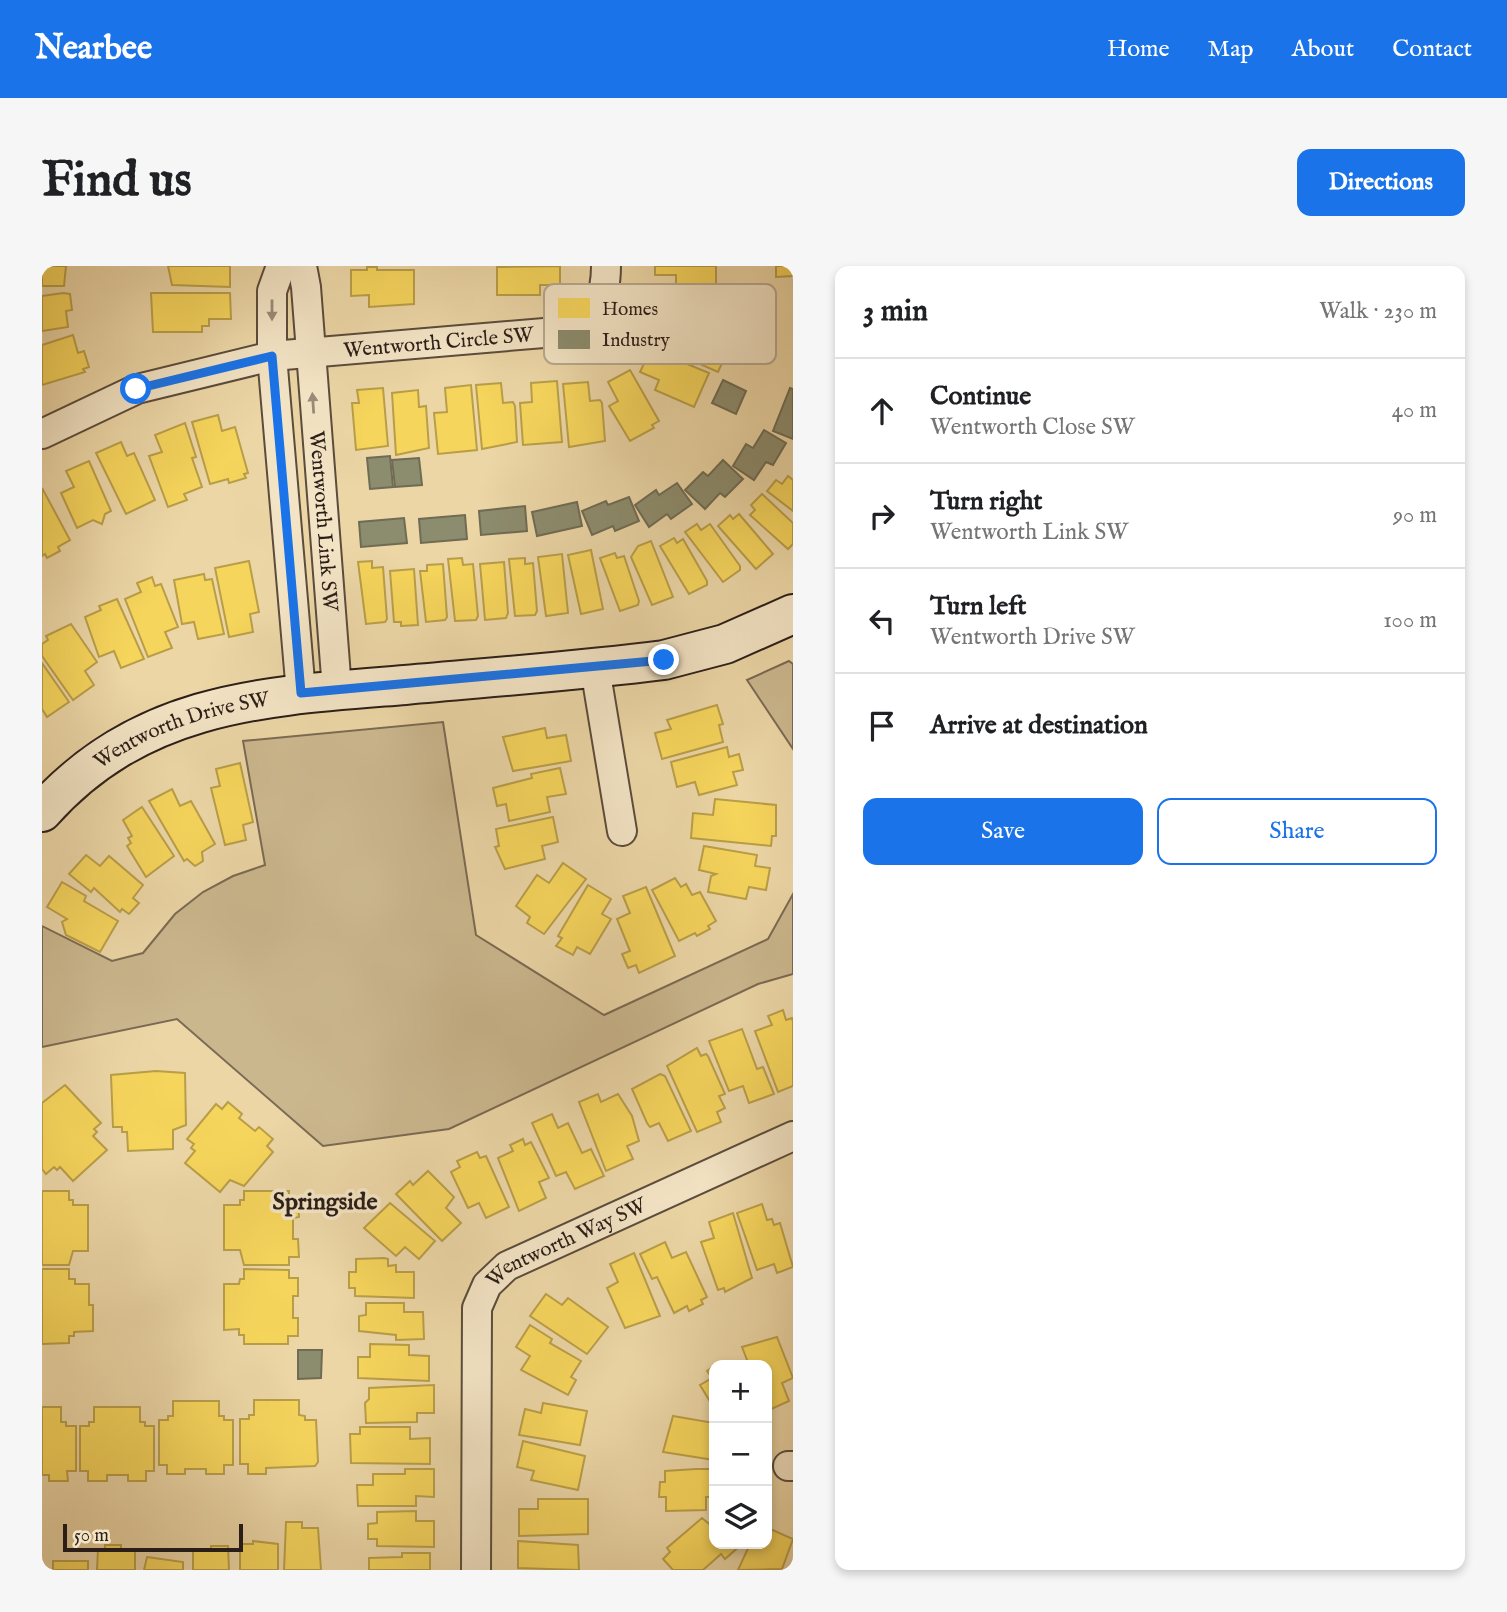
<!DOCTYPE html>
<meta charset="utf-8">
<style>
:root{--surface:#fff;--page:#f6f6f6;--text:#202124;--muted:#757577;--line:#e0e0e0;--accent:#1a73e8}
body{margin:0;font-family:"IM FELL English",serif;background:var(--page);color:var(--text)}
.controls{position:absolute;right:21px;bottom:21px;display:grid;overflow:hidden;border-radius:14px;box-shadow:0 4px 10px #0003}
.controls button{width:63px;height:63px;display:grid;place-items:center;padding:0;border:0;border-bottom:2px solid var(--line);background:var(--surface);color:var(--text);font:35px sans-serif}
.scale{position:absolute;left:21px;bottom:18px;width:180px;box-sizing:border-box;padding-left:7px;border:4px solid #2b1e19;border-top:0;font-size:19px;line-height:24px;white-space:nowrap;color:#2b1e19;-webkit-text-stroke:5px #f3e4c5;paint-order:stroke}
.stop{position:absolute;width:21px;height:21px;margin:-16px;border:5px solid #1a73e8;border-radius:50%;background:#fff}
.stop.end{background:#1a73e8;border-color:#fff;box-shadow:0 2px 7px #0008}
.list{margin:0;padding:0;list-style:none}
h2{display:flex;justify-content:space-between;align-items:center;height:91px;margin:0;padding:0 28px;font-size:30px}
h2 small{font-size:23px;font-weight:400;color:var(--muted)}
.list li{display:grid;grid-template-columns:46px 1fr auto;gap:21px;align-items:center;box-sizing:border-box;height:105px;padding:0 28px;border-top:2px solid var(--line)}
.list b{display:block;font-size:26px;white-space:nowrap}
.list p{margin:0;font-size:23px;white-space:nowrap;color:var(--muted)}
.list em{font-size:23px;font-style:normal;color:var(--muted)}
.actions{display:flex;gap:14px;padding:21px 28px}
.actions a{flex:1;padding:16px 0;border:2px solid var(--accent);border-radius:14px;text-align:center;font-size:24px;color:var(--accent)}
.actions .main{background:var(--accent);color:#fff}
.icon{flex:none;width:38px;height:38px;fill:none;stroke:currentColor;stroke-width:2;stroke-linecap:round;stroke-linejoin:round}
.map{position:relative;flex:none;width:751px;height:1304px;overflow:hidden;border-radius:14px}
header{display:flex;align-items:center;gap:42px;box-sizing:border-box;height:98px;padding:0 35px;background:var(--accent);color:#fff}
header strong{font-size:33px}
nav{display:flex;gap:38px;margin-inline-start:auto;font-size:24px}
.intro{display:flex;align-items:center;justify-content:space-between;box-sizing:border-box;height:168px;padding:0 42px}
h1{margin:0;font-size:49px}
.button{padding:18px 32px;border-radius:14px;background:var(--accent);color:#fff;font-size:24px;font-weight:700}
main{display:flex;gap:42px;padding:0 42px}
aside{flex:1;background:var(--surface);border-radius:14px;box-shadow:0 4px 10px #0003}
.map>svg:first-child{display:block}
.green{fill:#cbb78e;stroke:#7b6a54;stroke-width:2}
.homes{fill:#f6d55c;stroke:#b99e48;stroke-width:2}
.industry{fill:#8c8c6e;stroke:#6f6b54;stroke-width:2}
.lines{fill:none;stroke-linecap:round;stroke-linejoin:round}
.street-casing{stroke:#5b4c3c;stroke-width:32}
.secondary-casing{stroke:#2b1e19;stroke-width:42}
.street{stroke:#f3e4c5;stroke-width:28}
.secondary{stroke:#f3e4c5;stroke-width:38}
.oneway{fill:#998b78}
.route{stroke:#1a73e8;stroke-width:9}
.labels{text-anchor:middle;stroke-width:7;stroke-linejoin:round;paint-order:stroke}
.street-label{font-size:21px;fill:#2b1e19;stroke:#f3e4c5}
.quarter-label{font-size:24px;font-weight:bold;fill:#2b1e19;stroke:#f3e4c5}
.key{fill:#f3e4c5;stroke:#b7a991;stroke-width:2}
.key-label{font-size:19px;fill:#2b1e19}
</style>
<header>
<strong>Nearbee</strong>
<nav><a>Home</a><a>Map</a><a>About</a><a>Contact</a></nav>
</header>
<div class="intro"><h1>Find us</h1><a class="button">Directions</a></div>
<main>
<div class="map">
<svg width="751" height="1304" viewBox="0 0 751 1304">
<rect width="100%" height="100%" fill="#ecd6a6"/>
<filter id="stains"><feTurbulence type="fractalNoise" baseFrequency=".00286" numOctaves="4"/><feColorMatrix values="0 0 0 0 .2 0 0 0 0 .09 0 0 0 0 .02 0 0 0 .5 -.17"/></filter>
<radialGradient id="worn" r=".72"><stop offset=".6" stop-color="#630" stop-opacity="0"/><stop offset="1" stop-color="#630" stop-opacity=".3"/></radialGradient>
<g class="green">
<polygon points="747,395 751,398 751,483 705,414"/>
<polygon points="401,456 434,669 562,749 726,673 751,628 751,708 716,718 407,863 281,880 135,753 0,781 0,660 70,695 101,687 133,648 161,626 191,610 223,599 201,475"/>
</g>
<g class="homes">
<polygon points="0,0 24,0 22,20 0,20"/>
<polygon points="126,0 188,0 188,21 130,19"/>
<polygon points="518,0 518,19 498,19 498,29 455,29 455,1"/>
<polygon points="613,0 674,0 674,20 634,19 634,9 613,9"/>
<polygon points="734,0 751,0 751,10 734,11"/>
<polygon points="325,1 335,1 335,4 372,4 372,38 327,41 327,29 309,30 309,4 325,4"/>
<polygon points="21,27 28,28 30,44 24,45 26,61 0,65 0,30"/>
<polygon points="109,27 188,27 189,53 167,53 167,60 160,60 160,66 111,66"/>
<polygon points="622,54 645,64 649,55 691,73 676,106 612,78"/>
<polygon points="31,69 36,87 42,85 47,101 41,103 43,106 0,119 0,79"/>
<polygon points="609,83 667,107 652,141 613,124 617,114 598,106"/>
<polygon points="588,104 617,155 610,159 612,162 588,175 567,140 576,135 566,116"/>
<polygon points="515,115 520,176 481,179 478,137 490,136 489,117"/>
<polygon points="546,116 548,135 558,134 560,137 563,175 527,181 521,118"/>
<polygon points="459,117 461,137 471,136 473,140 475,176 440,183 434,119"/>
<polygon points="429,119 435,184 396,188 392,147 405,146 403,122"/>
<polygon points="341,122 346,180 314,184 310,137 317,137 315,124"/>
<polygon points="376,124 377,141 384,140 387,182 354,189 350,127"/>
<polygon points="176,149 180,165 193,161 206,207 202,208 204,212 187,217 186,213 168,218 150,156"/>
<polygon points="143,157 154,191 150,192 160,221 142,228 145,234 126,241 107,190 120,186 113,169"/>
<polygon points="79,176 85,190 92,187 113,234 84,248 54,187"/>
<polygon points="47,195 69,245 63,248 60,258 51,254 35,262 19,227 32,221 24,205"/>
<polygon points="746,210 751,214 751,245 725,225 734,214 740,218"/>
<polygon points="0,222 28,274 16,281 18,285 5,292 3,288 0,290"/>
<polygon points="720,228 751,257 751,278 746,283 708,249 713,244 709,239"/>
<polygon points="697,248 731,288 714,303 676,260 688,249 691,253"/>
<polygon points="655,258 659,264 668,258 698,300 698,304 681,316 643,266"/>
<polygon points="632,272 635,277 641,273 665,315 665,319 647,328 618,280"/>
<polygon points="609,275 631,331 610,339 589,291 596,280"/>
<polygon points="549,284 561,343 539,348 526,289"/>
<polygon points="573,287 575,292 582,290 597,335 596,339 578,345 558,292"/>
<polygon points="520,288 526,347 504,350 496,291"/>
<polygon points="420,292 421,299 431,298 436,350 434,354 413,355 406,293"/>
<polygon points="483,292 483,298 491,297 495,345 493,349 473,350 467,293"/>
<polygon points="207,295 217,346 208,348 211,366 187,371 173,302"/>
<polygon points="330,295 330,302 341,301 345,353 343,356 324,358 316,296"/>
<polygon points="462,296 466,347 464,352 443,354 438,298"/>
<polygon points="401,298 405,351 403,354 384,356 378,305 385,305 385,299"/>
<polygon points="372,303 376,359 359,360 359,356 352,356 348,305"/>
<polygon points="162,308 163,314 170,313 182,368 156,373 152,356 140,358 132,314"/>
<polygon points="110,311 113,320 119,318 136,361 123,366 130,382 106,391 83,333 99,326 95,317"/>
<polygon points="75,333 102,393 79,402 72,385 57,391 43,351 59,344 57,340"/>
<polygon points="29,358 55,396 43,405 52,419 31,434 0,390 0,378 6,374 4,370"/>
<polygon points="0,397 27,436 5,451 0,443"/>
<polygon points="675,439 681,458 677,459 681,476 620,493 613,467 629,463 625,454"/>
<polygon points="503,462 505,472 524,469 529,495 471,505 461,471"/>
<polygon points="685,481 687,491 697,488 701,504 691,506 695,519 657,529 653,516 635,521 629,496"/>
<polygon points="198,497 211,556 201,559 204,574 183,579 169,522 178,520 174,503"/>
<polygon points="518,502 524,528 505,531 508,546 467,555 464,538 455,540 451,522 490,512 489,508"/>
<polygon points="130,523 138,540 149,535 173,578 160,586 161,595 153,600 145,593 142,595 107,535"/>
<polygon points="673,533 734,539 734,570 730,570 729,580 649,572 651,547 671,549"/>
<polygon points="100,541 132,590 104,611 85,580 89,577 86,572 90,570 81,554"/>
<polygon points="511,551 516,576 500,580 503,593 463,603 453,581 457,580 454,563"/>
<polygon points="662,580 715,589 713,600 728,602 724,624 707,621 704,633 666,626 669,610 674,608 657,604"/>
<polygon points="44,589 58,600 67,590 101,619 91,632 97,637 87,648 80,643 78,646 52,622 49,626 27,608"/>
<polygon points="521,597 544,613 502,668 485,657 488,651 474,640 495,609 507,617"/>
<polygon points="633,612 639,621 644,618 650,629 658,626 674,655 666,660 668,663 655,670 653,667 637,675 610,624"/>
<polygon points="20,616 44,630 42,635 76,655 58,686 24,669 20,656 25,653 5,641"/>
<polygon points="546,619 569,633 560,648 569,653 548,688 535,681 531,689 514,680 520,672 516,670"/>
<polygon points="604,621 633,690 597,707 594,699 586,702 580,688 588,685 575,653 588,647 581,630"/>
<polygon points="741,744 744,754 750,752 751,756 751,820 736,826 713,765 730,759 726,750"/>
<polygon points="700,763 715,803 721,801 732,828 707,837 701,820 687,825 667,775"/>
<polygon points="655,782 659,790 664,788 666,790 683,828 677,830 683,842 675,846 679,856 655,866 625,800"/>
<polygon points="114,805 143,807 144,859 131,864 131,883 86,885 85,866 80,866 80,861 71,861 69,809"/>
<polygon points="618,808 623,810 649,865 626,875 617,857 608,861 605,857 590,823"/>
<polygon points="23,819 59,857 52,863 55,866 51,870 65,884 31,915 18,901 15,904 12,901 4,908 0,903 0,837"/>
<polygon points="556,828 559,836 576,828 590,850 597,875 585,880 591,893 564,905 537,836"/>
<polygon points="186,836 200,848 197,852 213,865 217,861 231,873 225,880 231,886 202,920 188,914 178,926 143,897 153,885 149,882 152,878 145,873 174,838 180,843"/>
<polygon points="510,848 516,862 526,857 540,887 549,883 562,910 533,923 524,906 514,910 490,857"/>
<polygon points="481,873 483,879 489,876 507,912 497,916 504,932 477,945 456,892 471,885 468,879"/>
<polygon points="435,886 438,892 444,890 467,941 444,952 437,937 426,942 409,906 418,901 415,895"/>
<polygon points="386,905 412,931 404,942 419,957 400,975 354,928 368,915 371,919"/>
<polygon points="0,925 27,925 27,934 31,934 31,939 46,939 46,985 31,985 27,999 0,999"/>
<polygon points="202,925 247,925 247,933 256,933 257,951 251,952 251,973 256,973 257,991 247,991 247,999 202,999 198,984 182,984 182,939 198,939 198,934 202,934"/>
<polygon points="348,937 393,975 377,993 363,981 354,990 322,962"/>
<polygon points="720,938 725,954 730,953 732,959 738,957 751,1001 735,1007 732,998 715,1004 695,947"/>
<polygon points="691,947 710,1012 683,1026 682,1022 676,1024 659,976 672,972 667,956"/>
<polygon points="623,976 630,992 644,986 665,1031 659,1034 661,1038 647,1045 645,1040 632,1047 615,1011 610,1013 598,988"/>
<polygon points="592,987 618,1050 583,1062 565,1022 576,1016 568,998"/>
<polygon points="342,992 346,993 346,1000 354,999 354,1006 372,1006 372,1032 313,1030 313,1022 307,1022 307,1006 314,1006 314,993"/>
<polygon points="0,1003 27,1003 27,1013 33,1013 33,1018 47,1018 47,1039 51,1039 51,1065 32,1066 32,1070 27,1070 27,1077 0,1078"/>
<polygon points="202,1003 247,1004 247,1012 256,1012 256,1030 251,1030 251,1052 256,1052 256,1070 246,1070 246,1078 202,1078 202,1069 197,1069 197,1063 182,1064 182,1018 197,1018 198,1013 202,1013"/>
<polygon points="504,1028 520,1039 526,1032 566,1061 545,1088 488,1050"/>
<polygon points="324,1037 362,1037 362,1046 381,1046 382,1073 354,1074 354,1069 317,1065 317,1050 324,1049"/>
<polygon points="488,1059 510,1073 508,1077 539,1095 529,1111 534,1114 526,1129 479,1104 488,1090 474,1081"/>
<polygon points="735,1071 751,1112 740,1117 747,1135 725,1145 725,1099 707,1099 700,1081"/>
<polygon points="328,1078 367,1079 367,1089 387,1090 387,1115 316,1112 316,1091 328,1091"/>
<polygon points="672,1100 672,1142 658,1119 670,1112 665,1105"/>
<polygon points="392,1119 392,1147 375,1147 375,1156 324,1157 323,1137 327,1133 327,1122"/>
<polygon points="212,1134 257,1134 257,1149 263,1150 263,1154 274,1154 276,1196 273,1200 224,1202 224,1208 206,1208 206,1198 198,1198 198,1153 207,1153 207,1149 212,1149"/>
<polygon points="131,1135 177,1135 177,1150 182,1150 182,1154 191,1154 191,1199 182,1199 182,1208 164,1208 164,1203 143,1203 143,1208 125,1208 125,1199 117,1199 117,1154 126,1154 126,1150 131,1150"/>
<polygon points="501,1137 545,1145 538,1179 477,1169 483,1143 499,1147"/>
<polygon points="0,1141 19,1141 19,1156 24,1156 24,1160 34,1160 34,1205 25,1205 26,1215 7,1215 7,1209 0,1209"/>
<polygon points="52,1141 98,1141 98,1156 103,1156 103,1160 112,1160 112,1205 104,1205 104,1215 86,1215 86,1209 65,1209 65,1215 46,1215 46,1205 38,1205 38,1160 47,1160 47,1156 52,1156"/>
<polygon points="631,1150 672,1157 672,1194 621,1186"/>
<polygon points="318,1161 368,1161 368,1173 388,1172 388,1198 309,1197 308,1168 318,1168"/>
<polygon points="481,1175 543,1190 536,1224 489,1214 492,1205 475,1201"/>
<polygon points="363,1203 392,1203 392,1231 374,1230 374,1240 316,1240 315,1219 331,1219 331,1208 363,1208"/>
<polygon points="654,1203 672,1203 672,1231 664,1231 664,1244 624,1245 624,1231 617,1231 618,1216 623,1216 623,1205"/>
<polygon points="496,1233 546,1233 546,1268 477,1270 477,1243 496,1243"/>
<polygon points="374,1245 374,1255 392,1255 392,1281 335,1280 335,1273 326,1273 326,1258 335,1257 335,1246"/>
<polygon points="660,1252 672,1262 672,1278 700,1278 683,1293 679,1288 661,1304 631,1304 621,1293 628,1286 625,1282"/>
<polygon points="244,1256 260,1256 260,1262 276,1262 279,1304 242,1304"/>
<polygon points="726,1262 751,1273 740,1303 696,1304 708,1278 725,1278"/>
<polygon points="211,1275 236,1278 236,1304 198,1304 198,1278 211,1278"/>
<polygon points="476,1275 536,1279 537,1304 476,1302"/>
<polygon points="63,1279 79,1279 79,1284 93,1283 93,1304 55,1304 56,1283 63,1283"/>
<polygon points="169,1280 186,1280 187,1304 151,1304 151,1284 169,1284"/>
<polygon points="360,1287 388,1287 388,1304 327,1304 327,1292 360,1291"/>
<polygon points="105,1291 141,1296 141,1304 102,1304"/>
<rect x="11" y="1295" width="35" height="9"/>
</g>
<g class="industry">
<polygon points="681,114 704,125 694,148 670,137"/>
<polygon points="748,122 751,123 751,173 731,165"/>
<polygon points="722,164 744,177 731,199 724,196 712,214 691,200 704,178 711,182"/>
<polygon points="348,190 351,221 328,223 325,192"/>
<polygon points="377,192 380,219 353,221 350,194"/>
<polygon points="681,194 701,213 683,231 678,227 663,243 643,224 661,206 666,210"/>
<polygon points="635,217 650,238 629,253 625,248 607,261 593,239 614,224 617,229"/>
<polygon points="587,231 597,255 573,265 571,260 550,269 540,245 564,235 566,239"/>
<polygon points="535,236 540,260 495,270 490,246"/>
<polygon points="483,240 485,265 439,269 437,245"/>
<polygon points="423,249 425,273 379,277 377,253"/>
<polygon points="362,252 365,277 319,281 317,256"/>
<polygon points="256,1084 280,1084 279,1112 256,1113"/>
</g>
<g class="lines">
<g class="street-casing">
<g id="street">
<polyline points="239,0 230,25 230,90 259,427"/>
<path id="s1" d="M260 0 264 21 295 424"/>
<path id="s2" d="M0 168 95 123 230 90 526 65C555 54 564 29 564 0"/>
<polyline points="553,402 580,565"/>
<polyline points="746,1200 751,1200"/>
<path id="s3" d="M434 1304 435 1042 445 1019 465 1000 751 870"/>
</g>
</g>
<g class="secondary-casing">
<g id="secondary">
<path id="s4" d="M0 546C100 434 225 430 363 419 450 411 536 405 622 394L683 378 751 348"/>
</g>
</g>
<use href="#street" class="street"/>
<use href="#secondary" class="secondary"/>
</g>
<defs><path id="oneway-solid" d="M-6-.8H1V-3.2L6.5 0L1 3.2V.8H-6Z" transform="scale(1.75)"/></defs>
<g class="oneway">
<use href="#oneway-solid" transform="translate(230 44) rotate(90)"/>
<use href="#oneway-solid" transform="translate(271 137) rotate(-94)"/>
</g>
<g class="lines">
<polyline class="route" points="94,123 230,90 259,427 622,394"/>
</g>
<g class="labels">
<g class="street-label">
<text dy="7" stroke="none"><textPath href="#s2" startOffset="411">Wentworth Circle SW</textPath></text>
<text dy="7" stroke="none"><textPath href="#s1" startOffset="256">Wentworth Link SW</textPath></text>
<text dy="7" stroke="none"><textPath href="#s4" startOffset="166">Wentworth Drive SW</textPath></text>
<text dy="7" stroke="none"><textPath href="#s3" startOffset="378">Wentworth Way SW</textPath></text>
</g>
<g class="quarter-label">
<text x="283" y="943">Springside</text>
</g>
</g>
<rect x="502" y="18" width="232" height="80" rx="10" class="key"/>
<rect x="516" y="32" width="32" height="20" fill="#f6d55c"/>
<rect x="516" y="64" width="32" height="19" fill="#8c8c6e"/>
<g class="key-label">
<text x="560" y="49">Homes</text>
<text x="560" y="80">Industry</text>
</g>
<rect width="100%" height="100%" filter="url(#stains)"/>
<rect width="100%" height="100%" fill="url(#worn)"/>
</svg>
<div class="controls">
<button>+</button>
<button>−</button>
<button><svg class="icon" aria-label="layers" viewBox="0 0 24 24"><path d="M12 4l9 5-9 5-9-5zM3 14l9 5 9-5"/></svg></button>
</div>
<div class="scale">50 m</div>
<div class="stop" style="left:94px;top:123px"></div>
<div class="stop end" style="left:622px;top:394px"></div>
</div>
<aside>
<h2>3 min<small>Walk · 230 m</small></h2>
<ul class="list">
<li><svg class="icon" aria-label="ahead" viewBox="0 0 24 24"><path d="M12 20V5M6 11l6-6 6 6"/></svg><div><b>Continue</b><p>Wentworth Close SW</p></div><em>40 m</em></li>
<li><svg class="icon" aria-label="right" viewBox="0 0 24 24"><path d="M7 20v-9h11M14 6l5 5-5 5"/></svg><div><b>Turn right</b><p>Wentworth Link SW</p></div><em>90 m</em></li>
<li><svg class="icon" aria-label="left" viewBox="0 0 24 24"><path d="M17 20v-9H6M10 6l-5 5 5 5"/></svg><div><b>Turn left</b><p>Wentworth Drive SW</p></div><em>100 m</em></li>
<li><svg class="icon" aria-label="arrive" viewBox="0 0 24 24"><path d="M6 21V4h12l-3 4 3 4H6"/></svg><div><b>Arrive at destination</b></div></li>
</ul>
<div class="actions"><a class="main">Save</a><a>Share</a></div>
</aside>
</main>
